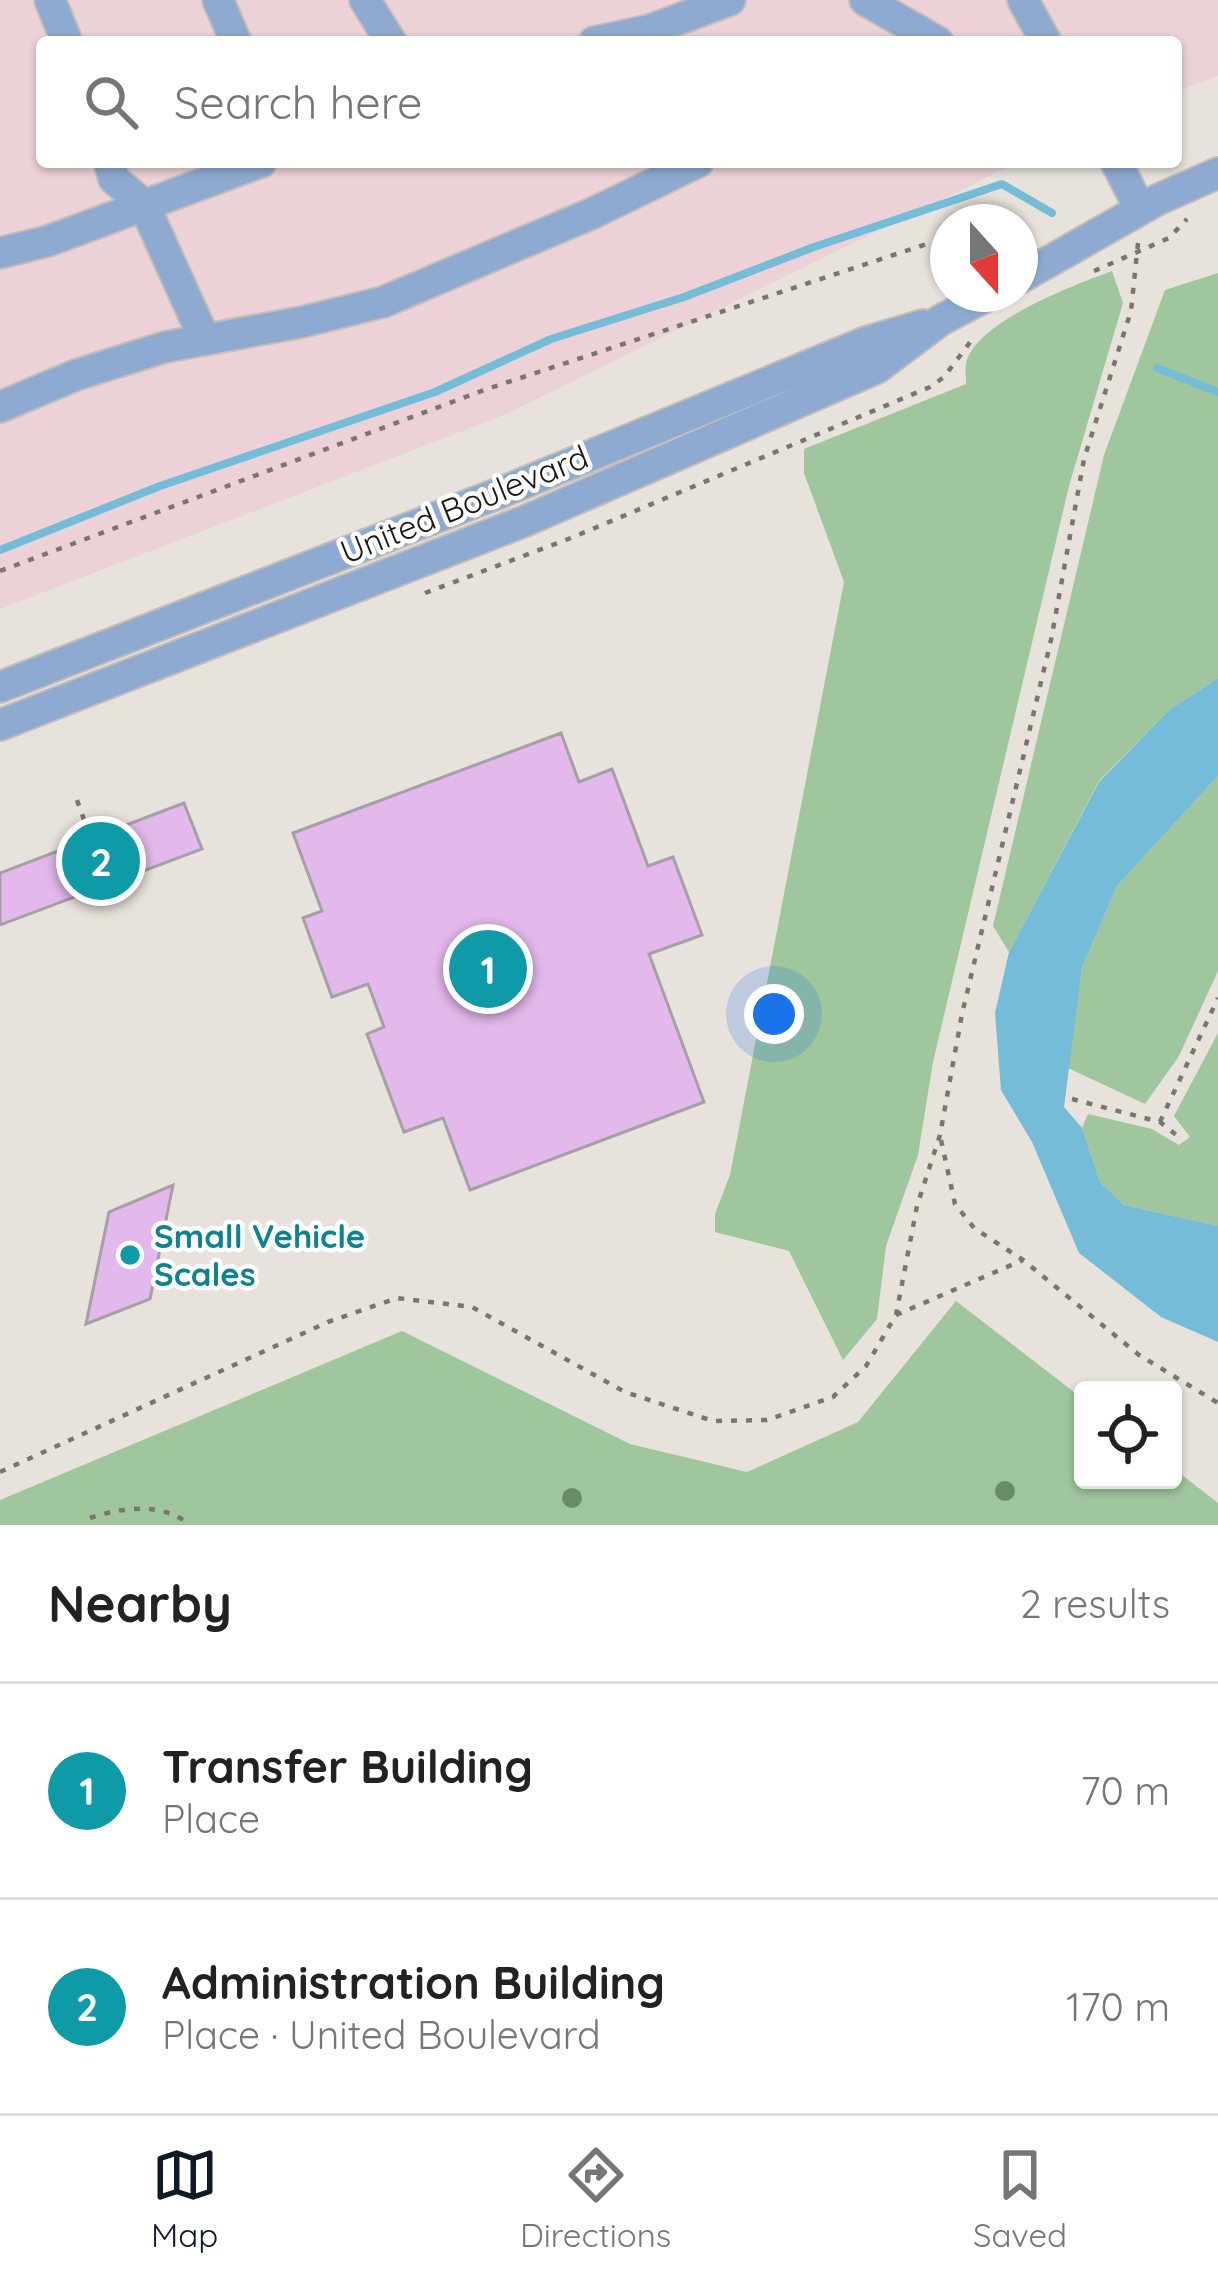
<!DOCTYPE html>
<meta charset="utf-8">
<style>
:root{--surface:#fff;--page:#f6f6f6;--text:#222;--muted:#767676;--line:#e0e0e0;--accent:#111827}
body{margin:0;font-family:Quicksand,sans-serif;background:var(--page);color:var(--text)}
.controls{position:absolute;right:36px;bottom:36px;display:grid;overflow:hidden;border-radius:12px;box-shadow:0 3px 9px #0004}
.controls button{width:108px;height:108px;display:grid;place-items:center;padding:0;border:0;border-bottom:3px solid var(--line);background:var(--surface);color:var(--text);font:60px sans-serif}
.compass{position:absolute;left:930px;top:204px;width:108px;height:108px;border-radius:50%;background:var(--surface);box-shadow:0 3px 9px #0004;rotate:159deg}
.you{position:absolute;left:774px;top:1014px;width:42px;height:42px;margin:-30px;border:9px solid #fff;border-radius:50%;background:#1a73e8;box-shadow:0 0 0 18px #1a73e833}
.badge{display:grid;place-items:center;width:78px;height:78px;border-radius:50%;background:var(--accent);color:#fff;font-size:39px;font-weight:700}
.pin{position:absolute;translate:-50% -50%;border:6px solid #fff;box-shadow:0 3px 12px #0006}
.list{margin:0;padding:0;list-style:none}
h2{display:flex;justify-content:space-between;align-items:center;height:156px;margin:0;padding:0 48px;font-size:51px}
h2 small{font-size:39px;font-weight:400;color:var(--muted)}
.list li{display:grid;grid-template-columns:78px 1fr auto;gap:36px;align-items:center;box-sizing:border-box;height:216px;padding:0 48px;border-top:3px solid var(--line)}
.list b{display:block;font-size:45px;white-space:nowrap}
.list p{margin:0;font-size:39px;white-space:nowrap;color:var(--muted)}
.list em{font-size:39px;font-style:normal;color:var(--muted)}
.icon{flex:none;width:66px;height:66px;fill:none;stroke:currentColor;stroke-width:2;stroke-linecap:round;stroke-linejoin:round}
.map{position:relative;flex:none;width:1218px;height:1525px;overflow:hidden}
.search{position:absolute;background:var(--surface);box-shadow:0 3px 9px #0004;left:36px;right:36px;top:36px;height:132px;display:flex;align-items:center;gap:30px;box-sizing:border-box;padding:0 42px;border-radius:12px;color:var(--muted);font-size:45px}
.sheet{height:588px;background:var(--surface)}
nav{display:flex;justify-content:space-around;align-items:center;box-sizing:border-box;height:168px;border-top:3px solid var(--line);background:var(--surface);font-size:33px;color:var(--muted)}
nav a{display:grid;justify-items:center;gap:6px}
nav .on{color:var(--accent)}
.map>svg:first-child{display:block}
.industrial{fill:#ecd2d7}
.green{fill:#9fc69c}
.water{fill:#74bcd8}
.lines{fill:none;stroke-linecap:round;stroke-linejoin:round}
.stream{stroke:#74bcd8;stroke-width:8}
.building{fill:#e3b8ea;stroke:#a5a0a6;stroke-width:3}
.minor-casing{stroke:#c3beb8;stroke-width:34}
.path{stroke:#797672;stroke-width:4.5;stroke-dasharray:6 9;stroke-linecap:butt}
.minor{stroke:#8faad1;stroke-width:30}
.tree{fill:#698c65}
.culture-dot{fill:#0f9aa8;stroke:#fff;stroke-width:4.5}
.labels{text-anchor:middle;stroke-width:9;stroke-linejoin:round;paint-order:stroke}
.street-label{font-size:33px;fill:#191815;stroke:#fff}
.culture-label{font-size:33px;font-weight:bold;fill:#0d838f;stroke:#fff;text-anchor:start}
</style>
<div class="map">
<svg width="1218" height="1525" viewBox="0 0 1218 1525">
<rect width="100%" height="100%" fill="#e8e2dc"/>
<polygon class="industrial" points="0,0 1218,0 1218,76 1176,92 1176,42 42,42 42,162 1018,162 502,416 0,609"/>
<g class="green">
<path d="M1112 271 1123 303 1069 486 933 1062 918 1155 886 1246 877 1319 843 1360 789 1251 715 1232V1214L730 1175 844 582 804 473V449L966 384C966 377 965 371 966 364 974 322 1077 284 1112 271Z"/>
<polygon points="1218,273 1218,678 1169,710 1099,781 1009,952 993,926 1104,455 1165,290"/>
<polygon points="1218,776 1218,971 1179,1056 1145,1104 1068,1068 1082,968 1117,886"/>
<polygon points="1218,1033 1218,1226 1124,1205 1100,1182 1082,1128 1088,1114 1152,1129 1179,1145 1190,1137 1174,1116"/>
<polygon points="956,1301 1083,1399 1083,1480 1173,1480 1173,1468 1218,1503 1218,1525 0,1525 0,1500 402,1331 630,1444 747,1472 858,1422"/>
</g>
<polygon class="water" points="1218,678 1218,776 1117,886 1082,968 1064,1107 1082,1128 1100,1182 1124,1205 1218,1226 1218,1342 1161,1317 1079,1253 1032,1142 1001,1090 995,1013 1009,952 1099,782 1169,710"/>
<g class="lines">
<g class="stream">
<polyline points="1157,368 1218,392"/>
<polyline points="0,550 160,486 435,392 551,339 684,297 814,247 1002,184 1052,213"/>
</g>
</g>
<g class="building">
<polygon points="561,733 579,782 612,769 648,866 673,857 702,935 649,954 704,1102 470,1190 443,1118 404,1132 367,1034 384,1027 368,984 332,997 303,918 322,911 293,833"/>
<polygon points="184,803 202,849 0,925 0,873"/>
<polygon points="173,1185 150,1299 86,1324 109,1212"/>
</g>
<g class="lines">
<g class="minor-casing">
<g id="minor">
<polyline points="50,0 67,42"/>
<polyline points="218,0 236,42"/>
<polyline points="365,0 391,42"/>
<polyline points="865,0 938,42"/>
<polyline points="1023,0 1046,42"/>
<polyline points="594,42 650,30 730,0"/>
<polyline points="109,162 114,179 144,205 205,340"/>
<polyline points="1116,162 1140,209"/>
<polyline points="0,253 48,241 261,162"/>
<polyline points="1020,278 1157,200 1218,173"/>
<polyline points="0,407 76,375 165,347 302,322 383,302 593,213 698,162"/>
<polyline points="0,687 507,490 866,342 923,325"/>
<polyline points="0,725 525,521 877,368 941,320 990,294"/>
</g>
</g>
<g class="path">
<polyline points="1094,271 1169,238 1187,219"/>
<polyline points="0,571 487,389 948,237"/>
<polyline points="425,593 571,538 930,387 944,377 974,337"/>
<polyline points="77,800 88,831"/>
<polyline points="1072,1099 1160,1122 1179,1137"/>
<polyline points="1160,1122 1218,998"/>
<polyline points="941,1140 955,1204 974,1228 1023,1260 1139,1355 1218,1403"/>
<polyline points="896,1315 1023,1260"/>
<polyline points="0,1472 328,1322 397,1298 472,1307 625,1392 713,1421 767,1420 833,1397 866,1366 896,1315 917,1206 940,1135 962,1014 1051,640 1084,459 1131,311 1138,243"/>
<path d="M90 1518C122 1507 163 1502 190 1525"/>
</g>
<use href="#minor" class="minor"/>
</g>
<g class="tree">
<circle cx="1005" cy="1491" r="10"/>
<circle cx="572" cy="1498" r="10"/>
</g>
<circle class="culture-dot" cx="130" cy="1255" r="12"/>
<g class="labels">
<g class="street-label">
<text transform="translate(464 504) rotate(-22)" y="12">United Boulevard</text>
</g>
<g class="culture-label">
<text x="154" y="1248">Small Vehicle<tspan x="154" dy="38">Scales</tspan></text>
</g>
</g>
</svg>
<div class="controls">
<button><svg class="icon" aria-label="locate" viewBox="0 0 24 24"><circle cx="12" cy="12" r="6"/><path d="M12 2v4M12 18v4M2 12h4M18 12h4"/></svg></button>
</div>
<svg class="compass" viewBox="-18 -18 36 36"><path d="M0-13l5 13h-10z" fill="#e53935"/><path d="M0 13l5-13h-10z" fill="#767676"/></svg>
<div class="you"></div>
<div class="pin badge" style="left:488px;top:969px;background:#0f9aa8">1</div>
<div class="pin badge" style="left:101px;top:861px;background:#0f9aa8">2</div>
<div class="search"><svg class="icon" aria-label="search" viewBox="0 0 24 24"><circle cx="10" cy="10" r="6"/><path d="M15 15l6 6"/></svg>Search here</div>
</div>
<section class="sheet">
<h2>Nearby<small>2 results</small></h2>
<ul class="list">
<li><span class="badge" style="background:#0f9aa8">1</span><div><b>Transfer Building</b><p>Place</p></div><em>70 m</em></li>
<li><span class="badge" style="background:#0f9aa8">2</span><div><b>Administration Building</b><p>Place · United Boulevard</p></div><em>170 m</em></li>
</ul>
</section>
<nav>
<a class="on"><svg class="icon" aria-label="map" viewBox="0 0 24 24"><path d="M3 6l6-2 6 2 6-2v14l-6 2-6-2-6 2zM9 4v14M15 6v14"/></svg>Map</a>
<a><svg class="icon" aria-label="directions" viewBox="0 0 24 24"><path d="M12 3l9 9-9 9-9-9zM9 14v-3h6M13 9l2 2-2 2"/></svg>Directions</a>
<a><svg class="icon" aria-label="saved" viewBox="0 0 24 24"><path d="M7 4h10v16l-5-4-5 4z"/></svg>Saved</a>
</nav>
